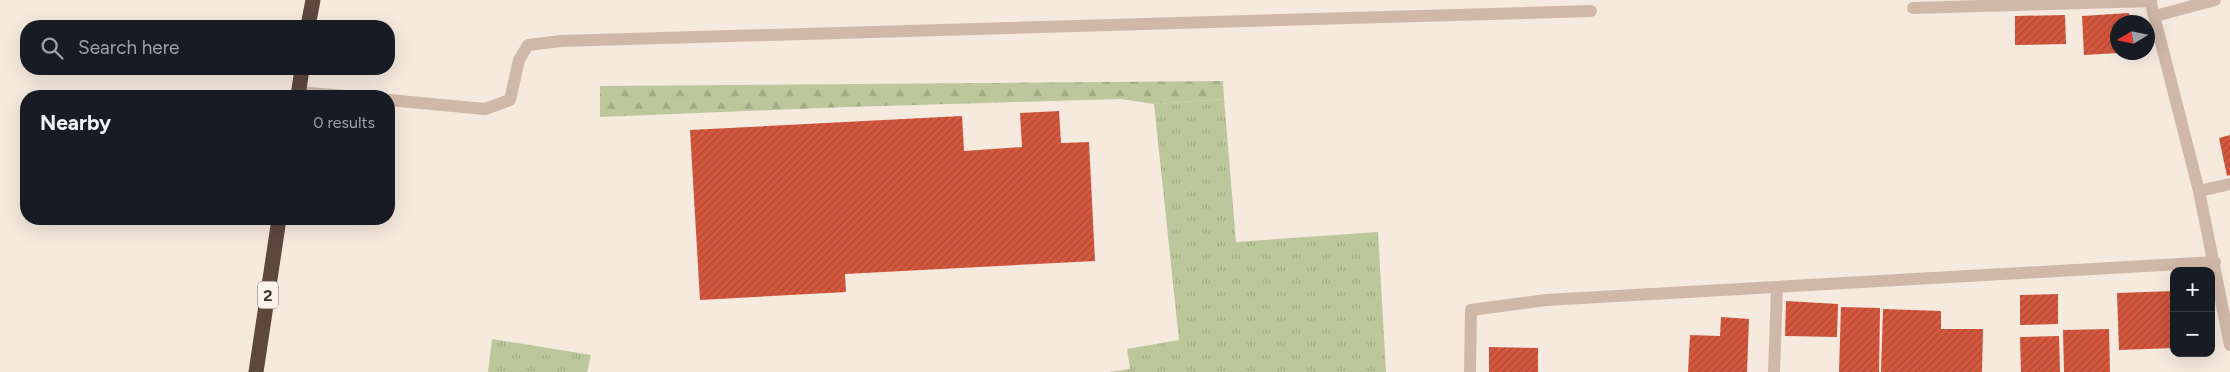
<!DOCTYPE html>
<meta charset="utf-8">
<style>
:root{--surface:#171b24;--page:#20242c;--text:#f1f3f6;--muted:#9ea1a6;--line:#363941}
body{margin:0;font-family:Figtree,sans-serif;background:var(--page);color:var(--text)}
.controls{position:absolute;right:15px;bottom:15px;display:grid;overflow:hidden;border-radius:10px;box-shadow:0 5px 20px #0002}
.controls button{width:45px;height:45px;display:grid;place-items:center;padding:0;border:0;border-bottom:1px solid var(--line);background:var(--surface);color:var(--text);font:25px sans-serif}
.compass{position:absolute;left:2110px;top:15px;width:45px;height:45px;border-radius:50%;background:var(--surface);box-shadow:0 5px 20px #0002;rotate:260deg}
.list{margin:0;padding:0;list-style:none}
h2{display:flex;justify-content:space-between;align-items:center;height:65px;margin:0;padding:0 20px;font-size:21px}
h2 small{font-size:16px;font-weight:400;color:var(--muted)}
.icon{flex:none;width:28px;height:28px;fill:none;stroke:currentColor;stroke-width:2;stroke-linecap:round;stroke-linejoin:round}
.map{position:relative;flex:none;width:2230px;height:372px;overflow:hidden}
.search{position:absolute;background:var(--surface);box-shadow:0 5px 20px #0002;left:20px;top:20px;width:375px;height:55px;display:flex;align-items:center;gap:12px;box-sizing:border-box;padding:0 18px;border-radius:20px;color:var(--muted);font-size:19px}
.panel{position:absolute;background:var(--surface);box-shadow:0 5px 20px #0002;left:20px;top:90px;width:375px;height:135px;border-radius:20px}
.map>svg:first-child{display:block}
.grass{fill:url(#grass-tufts)}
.forest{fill:url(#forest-firs)}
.building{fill:url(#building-hatch)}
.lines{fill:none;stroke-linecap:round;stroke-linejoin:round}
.lane{stroke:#d0b8a8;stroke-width:12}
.street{stroke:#d0b8a8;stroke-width:12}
.highway{stroke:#5e473f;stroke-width:15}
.labels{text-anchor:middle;stroke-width:4;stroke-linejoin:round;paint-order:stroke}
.shield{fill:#fcf4ec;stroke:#766964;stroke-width:1}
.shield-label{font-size:16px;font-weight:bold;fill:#3c2e29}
</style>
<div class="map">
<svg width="2230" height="372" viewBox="0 0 2230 372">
<defs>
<pattern id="grass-tufts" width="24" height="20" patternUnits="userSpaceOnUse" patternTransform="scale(1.25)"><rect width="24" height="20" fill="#bcc79c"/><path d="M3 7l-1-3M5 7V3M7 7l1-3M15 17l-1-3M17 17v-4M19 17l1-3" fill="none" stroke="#a2ab86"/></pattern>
<pattern id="forest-firs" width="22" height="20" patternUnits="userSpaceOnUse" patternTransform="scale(1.25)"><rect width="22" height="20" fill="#bcc79c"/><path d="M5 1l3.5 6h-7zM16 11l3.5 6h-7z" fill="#a2ab86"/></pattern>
<pattern id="building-hatch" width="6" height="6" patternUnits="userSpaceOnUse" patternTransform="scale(1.25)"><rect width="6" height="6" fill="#d4583e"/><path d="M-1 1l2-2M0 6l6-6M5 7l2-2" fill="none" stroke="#ad4934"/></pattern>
</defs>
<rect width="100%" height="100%" fill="#f6e9de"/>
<g class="grass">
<polygon points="1224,99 1236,242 1378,232 1386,372 1109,372 1130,369 1127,349 1179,340 1154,104"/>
<polygon points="492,339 591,355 587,372 488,372"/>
</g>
<polygon class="forest" points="1223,81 1224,99 1154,104 1121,99 847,107 600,117 600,86"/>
<g class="building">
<polygon points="2129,13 2130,22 2118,22 2118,53 2084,55 2082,16"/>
<polygon points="2065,15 2066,44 2015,45 2015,16"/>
<polygon points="1059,111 1061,143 1089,142 1095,261 845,274 846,292 700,300 690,130 962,116 964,151 1022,147 1020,113"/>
<polygon points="2230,135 2230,175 2227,176 2219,138"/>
<polygon points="2174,291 2174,348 2119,350 2117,293"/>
<polygon points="2058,294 2058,324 2020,325 2020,295"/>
<polygon points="1786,301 1838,304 1837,337 1785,336"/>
<polygon points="1841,307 1880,308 1879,372 1839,372"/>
<polygon points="1883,309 1941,311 1941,329 1983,329 1982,372 1881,372"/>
<polygon points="1721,317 1749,319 1747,372 1688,372 1690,335 1720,336"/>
<polygon points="2109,329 2110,372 2064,372 2063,330"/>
<polygon points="2059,336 2060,372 2021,372 2020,337"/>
<polygon points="1489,347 1538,348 1538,372 1489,372"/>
</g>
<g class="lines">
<g class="lane">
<polyline points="298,92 346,96"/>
<polyline points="389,100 485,109 510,100 519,60 528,45 561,41 1591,11"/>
</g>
<g class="street">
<polyline points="2150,0 2199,191 2230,345"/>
<polyline points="1913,8 2151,1"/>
<polyline points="2155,16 2215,0"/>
<polyline points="2199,191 2230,184"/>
<polyline points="1470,372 1471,310 1546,300 2215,262"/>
<polyline points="1774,372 1777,287"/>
</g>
<g class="highway">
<polyline points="308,26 313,0"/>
<polyline points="298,96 302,69"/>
<polyline points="256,372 279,219"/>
</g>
</g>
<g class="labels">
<rect class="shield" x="258" y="281.5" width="20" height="27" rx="4"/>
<g class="shield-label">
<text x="268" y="301">2</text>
</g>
</g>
</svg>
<div class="controls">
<button>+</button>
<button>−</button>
</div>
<svg class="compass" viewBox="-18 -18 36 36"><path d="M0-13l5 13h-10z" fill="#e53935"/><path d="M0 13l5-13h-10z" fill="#9ea1a6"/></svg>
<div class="search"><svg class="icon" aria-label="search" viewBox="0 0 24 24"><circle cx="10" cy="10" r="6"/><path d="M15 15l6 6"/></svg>Search here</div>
<section class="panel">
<h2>Nearby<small>0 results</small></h2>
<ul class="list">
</ul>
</section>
</div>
